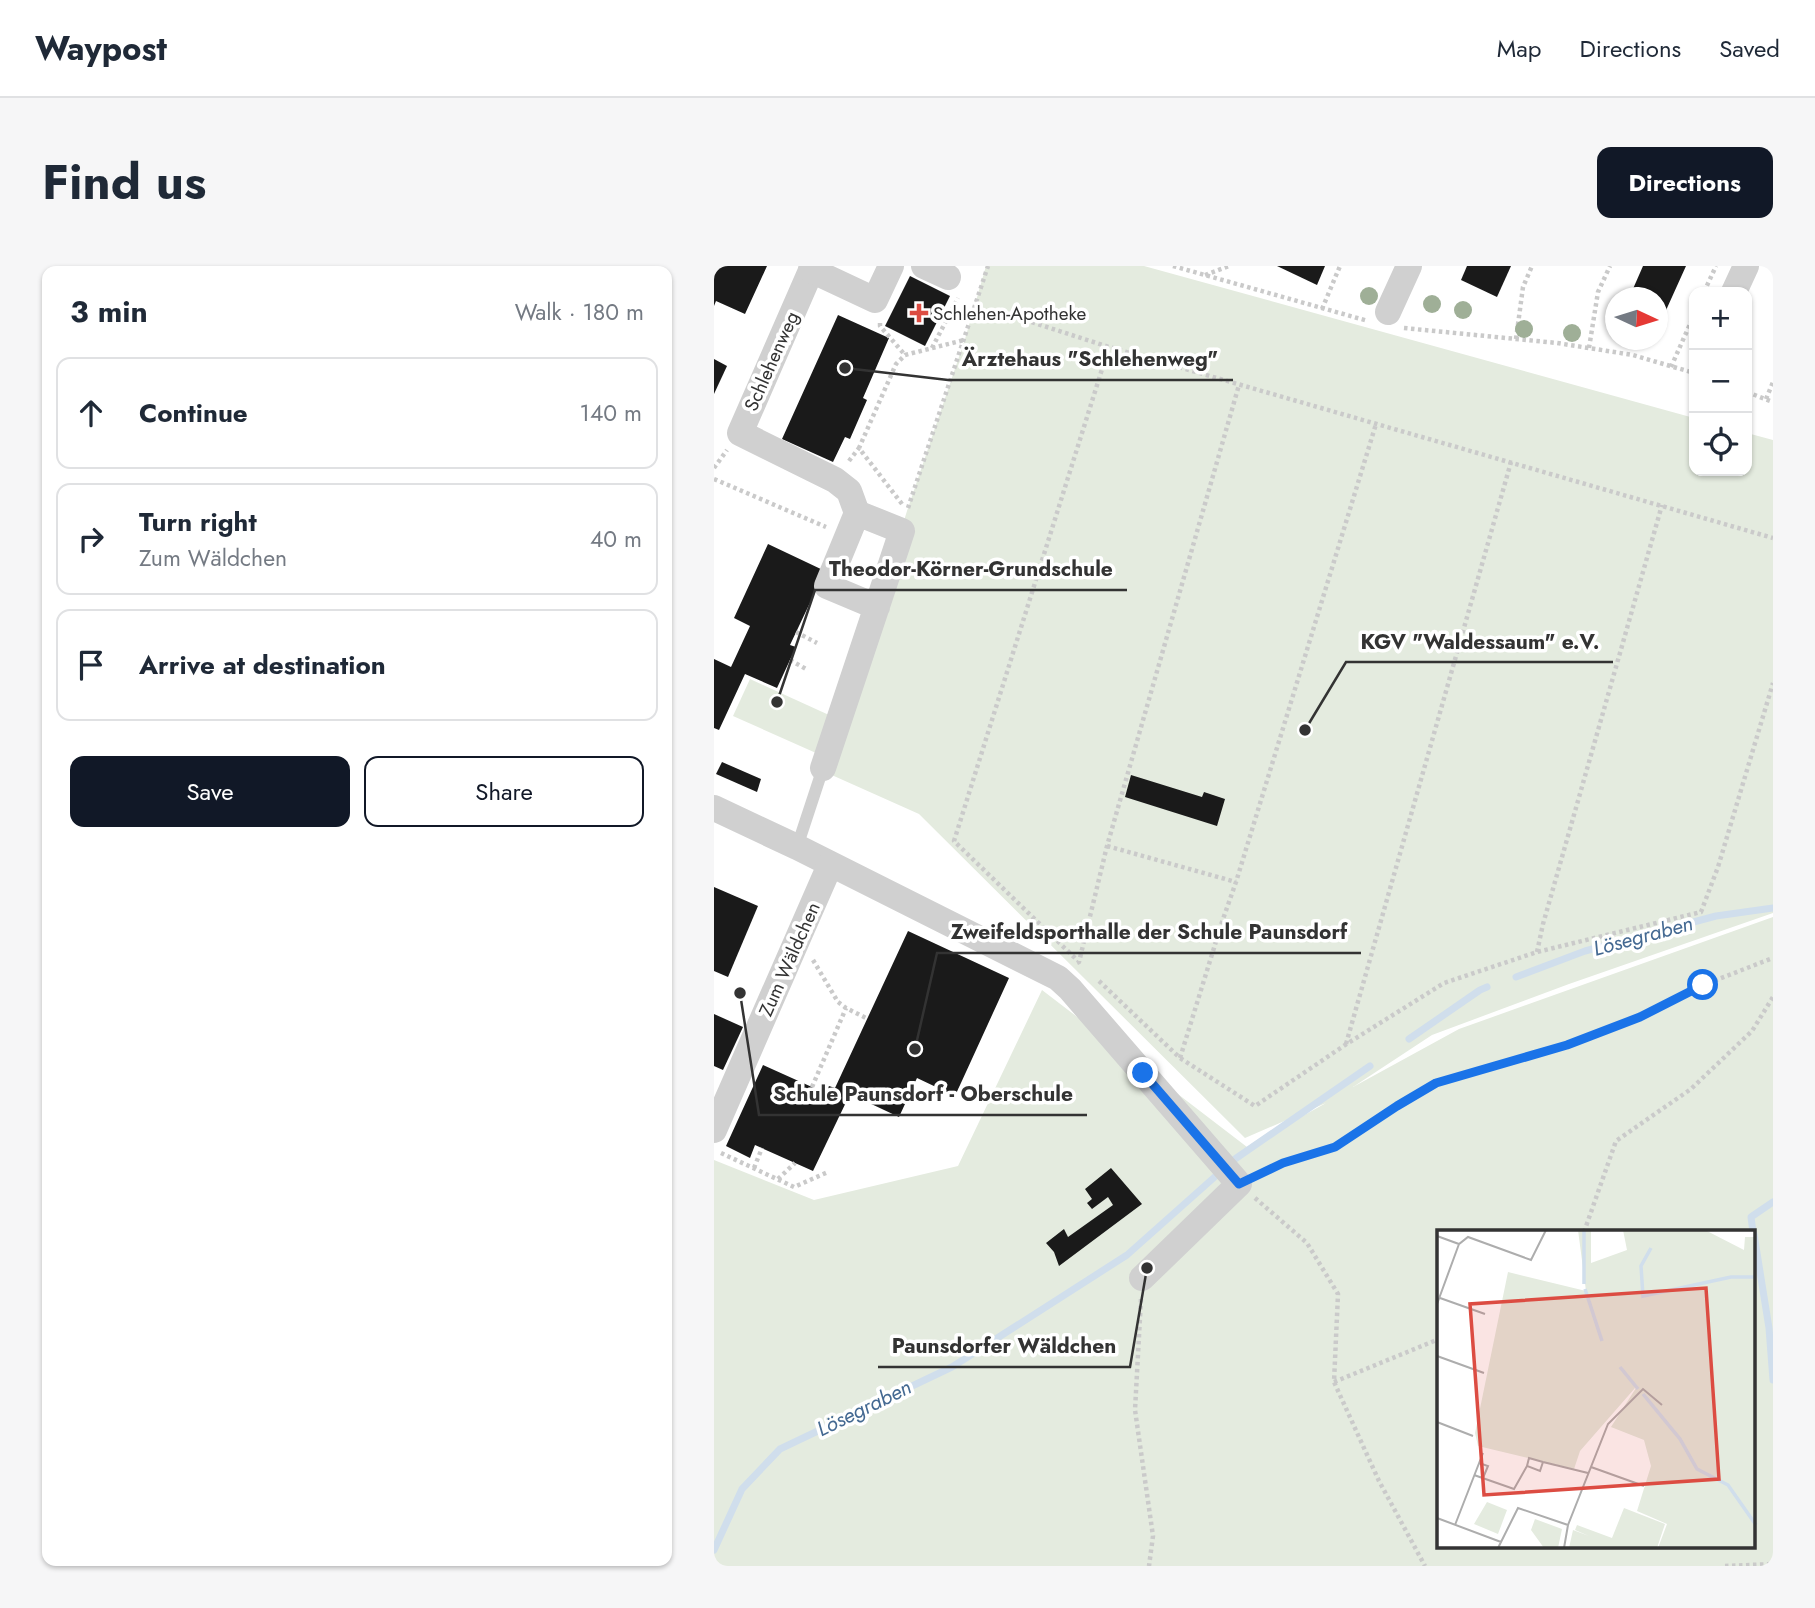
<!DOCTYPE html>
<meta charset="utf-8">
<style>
:root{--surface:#fff;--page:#f6f6f7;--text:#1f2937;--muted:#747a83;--line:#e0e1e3;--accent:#111827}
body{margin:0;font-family:Jost,sans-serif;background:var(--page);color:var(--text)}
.controls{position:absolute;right:21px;top:21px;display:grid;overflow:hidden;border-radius:14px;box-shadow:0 2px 5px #0004}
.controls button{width:63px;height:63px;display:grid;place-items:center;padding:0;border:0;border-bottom:2px solid var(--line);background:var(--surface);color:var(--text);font:35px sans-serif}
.compass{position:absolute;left:891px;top:21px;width:63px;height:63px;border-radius:50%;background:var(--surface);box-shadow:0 2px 5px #0004;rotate:94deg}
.stop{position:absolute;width:21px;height:21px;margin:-16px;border:5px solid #1a73e8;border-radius:50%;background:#fff}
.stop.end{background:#1a73e8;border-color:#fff;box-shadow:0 2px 7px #0008}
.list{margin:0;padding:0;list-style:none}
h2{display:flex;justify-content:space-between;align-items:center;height:91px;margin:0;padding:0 28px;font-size:30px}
h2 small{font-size:23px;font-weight:400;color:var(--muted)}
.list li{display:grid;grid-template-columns:46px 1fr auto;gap:21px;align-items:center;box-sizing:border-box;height:112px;margin:0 14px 14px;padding:0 14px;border:2px solid var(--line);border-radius:14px}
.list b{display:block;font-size:26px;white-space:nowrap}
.list p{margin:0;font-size:23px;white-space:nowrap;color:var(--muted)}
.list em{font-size:23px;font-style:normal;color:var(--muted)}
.actions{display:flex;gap:14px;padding:21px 28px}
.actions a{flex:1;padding:16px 0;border:2px solid var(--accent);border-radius:14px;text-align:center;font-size:24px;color:var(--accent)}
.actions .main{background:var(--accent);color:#fff}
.icon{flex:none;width:38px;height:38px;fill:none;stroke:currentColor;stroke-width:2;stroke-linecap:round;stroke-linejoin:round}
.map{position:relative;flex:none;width:1059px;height:1300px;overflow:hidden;border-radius:14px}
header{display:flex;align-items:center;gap:42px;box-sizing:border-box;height:98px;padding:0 35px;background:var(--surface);border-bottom:2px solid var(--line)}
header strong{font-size:33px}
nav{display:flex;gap:38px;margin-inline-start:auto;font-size:24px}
.intro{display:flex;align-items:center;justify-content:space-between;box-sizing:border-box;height:168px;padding:0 42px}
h1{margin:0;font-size:49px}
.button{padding:18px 32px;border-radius:14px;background:var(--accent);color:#fff;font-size:24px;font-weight:700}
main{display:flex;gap:42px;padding:0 42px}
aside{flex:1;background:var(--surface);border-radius:14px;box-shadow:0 2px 5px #0004}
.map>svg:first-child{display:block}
.green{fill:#e4ebdf;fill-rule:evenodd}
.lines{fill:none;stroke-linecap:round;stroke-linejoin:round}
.stream{stroke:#d0deec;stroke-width:7}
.building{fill:#1a1a1a}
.path{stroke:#cacaca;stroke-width:4.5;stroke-dasharray:3.5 3.5;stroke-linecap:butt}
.service{stroke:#d0d0d0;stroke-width:12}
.minor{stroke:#d0d0d0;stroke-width:26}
.tree{fill:#9faf97}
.route{stroke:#1a73e8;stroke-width:9}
.poi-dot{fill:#dc4c42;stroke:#fff;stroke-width:2.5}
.labels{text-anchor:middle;stroke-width:7;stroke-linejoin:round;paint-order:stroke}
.poi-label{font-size:19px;fill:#333;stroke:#fff;text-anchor:start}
.street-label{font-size:19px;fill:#333;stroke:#fff}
.water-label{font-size:21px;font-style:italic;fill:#446992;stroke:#fff}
.inset-river{fill:none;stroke:#d0deec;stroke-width:3.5}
.inset-road{fill:none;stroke:#adadad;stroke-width:2}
.view{fill:#dc4c42;fill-opacity:0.15;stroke:#dc4c42;stroke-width:3.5}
.inset-edge{fill:none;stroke:#333;stroke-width:3.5}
.leader{fill:none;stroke:#333;stroke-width:2.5}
.callout-dot{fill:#333;stroke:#fff;stroke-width:2.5}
.callout-label{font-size:21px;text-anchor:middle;font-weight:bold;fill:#333;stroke:#fff;stroke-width:7;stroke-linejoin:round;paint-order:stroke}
</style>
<header>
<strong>Waypost</strong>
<nav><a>Map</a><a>Directions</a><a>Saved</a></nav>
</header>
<div class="intro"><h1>Find us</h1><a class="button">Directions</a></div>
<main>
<aside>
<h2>3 min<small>Walk · 180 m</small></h2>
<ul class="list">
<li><svg class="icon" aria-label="ahead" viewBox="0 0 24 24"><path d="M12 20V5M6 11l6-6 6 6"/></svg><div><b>Continue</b></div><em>140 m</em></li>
<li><svg class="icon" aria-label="right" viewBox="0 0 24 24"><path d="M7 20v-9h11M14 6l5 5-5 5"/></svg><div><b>Turn right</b><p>Zum Wäldchen</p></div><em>40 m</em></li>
<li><svg class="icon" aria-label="arrive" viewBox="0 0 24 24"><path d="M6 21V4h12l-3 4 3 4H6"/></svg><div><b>Arrive at destination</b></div></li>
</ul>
<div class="actions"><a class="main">Save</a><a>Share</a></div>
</aside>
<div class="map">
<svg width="1059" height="1300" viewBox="0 0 1059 1300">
<rect width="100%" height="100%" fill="#fff"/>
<g class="green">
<path d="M272 0H430L980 152V205H1033V167L1059 174V647L855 718 718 769 639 821 745 763 1059 651V1300H0V894L100 934 244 900 328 724 533 881 612 837 531 872 205 548 111 506 193 245 251 73ZM725 966H1040V1281H725Z"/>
<polygon points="36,413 115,449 102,487 19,450"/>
</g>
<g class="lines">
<g class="stream">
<polyline points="802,711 871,685 1002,650 1059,642"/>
<polyline points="695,773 766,724 773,721"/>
<polyline points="521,893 656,800"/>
<polyline points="1039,966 1037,951 1059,936"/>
<polyline points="1040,968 1055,1062 1059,1114"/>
<polyline points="0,1284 28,1223 66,1183 238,1101 413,989 504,908"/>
</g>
</g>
<g class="building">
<polygon points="0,0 53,0 31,48 2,35 0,40"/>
<polygon points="563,0 611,0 603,19"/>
<polygon points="753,0 797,0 783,31 747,14"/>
<polygon points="929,0 972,0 944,62 944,32 915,32"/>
<polygon points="196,10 236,30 211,80 171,60"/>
<polygon points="124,49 175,72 149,132 153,134 136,173 131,171 119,196 68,173"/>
<polygon points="0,93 13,100 0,128"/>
<polygon points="54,278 111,305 76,379 82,381 63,422 31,408 5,464 0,462 0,393 17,401 36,360 20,352"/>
<polygon points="8,496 47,513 43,526 2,508"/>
<polygon points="417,509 488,531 490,526 511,533 503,560 411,531"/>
<polygon points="0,621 44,640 14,711 0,705"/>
<polygon points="194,665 295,712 241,830 203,812 185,851 136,828 99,905 41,879 36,892 12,880 49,799 109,826 115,820 121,822"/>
<polygon points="0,748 29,761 9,804 0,800"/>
<polygon points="397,902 428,938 345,1000 340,986 332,977 350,963 354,971 399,939 394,931 378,943 373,937 378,933 371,923"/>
</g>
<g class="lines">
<g class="path">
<polyline points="459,0 654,55"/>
<polyline points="491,9 515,0"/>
<polyline points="990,26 1002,0"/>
<polyline points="608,43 626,0"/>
<polyline points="311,54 395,81 1059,272"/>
<polyline points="166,57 166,60 191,89"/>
<polyline points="690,62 843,77 919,89 980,107"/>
<polyline points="802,73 809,21 818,0"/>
<polyline points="218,82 244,32"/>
<polyline points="875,82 884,26 896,0"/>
<polyline points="957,101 980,49"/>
<polyline points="1033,126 1059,136"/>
<polyline points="1052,133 1059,116"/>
<polyline points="135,195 145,182"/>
<polyline points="0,202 13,184"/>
<polyline points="0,213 112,261"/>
<polyline points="188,238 145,182 182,98 191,89 250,74"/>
<polyline points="194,242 274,0"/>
<polyline points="82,366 103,377"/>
<polyline points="76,394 92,403"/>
<polyline points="393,580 522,616"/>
<polyline points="823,686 829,658 948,239"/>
<polyline points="361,692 240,575 395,81"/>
<polyline points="99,694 124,736 132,742 154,753"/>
<polyline points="363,697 365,696 393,580 525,119"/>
<polyline points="385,715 466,792 541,840 631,779 730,717 823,686 987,646 1004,601 1059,417"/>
<polyline points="632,778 797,196"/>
<polyline points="466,792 508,656 522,616 662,158"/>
<polyline points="98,821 132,742"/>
<polyline points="7,887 80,921 114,906"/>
<polyline points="40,902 48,882"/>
<polyline points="546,908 569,897 621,881 683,840 722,817 853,779 926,751 989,719 1059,692"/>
<polyline points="64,913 81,897"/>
<polyline points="541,932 593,977 624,1028 620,1116 665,1215 711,1300"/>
<polyline points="870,966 902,875 977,823 1038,765 1059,731"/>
<polyline points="427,1033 421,1144 439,1270 435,1300"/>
<polyline points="620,1116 725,1073"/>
<polyline points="1011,1300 1059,1298"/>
</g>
<polyline class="service" points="83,581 109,502"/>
<g class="minor">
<polyline points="99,0 26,167 121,214 135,225 143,247"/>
<polyline points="210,0 234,11"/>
<polyline points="97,4 161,34 177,0"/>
<polyline points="1020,26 1032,0"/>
<polyline points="674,46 695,0"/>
<polyline points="109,502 188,265 143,247 113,320 163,341"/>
<polyline points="0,542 83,581 344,712 356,723 525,918 428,1012"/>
<polyline points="0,864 116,599"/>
</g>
</g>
<g class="tree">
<circle cx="655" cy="30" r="9"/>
<circle cx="718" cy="38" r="9"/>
<circle cx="749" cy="44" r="9"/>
<circle cx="810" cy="63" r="9"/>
<circle cx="858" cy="67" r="9"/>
</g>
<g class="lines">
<polyline class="route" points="429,807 525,918 569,897 621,881 683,840 722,817 853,779 926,751 989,719"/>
</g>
<path class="poi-dot" d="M201.5 36.5h7v7h7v7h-7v7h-7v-7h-7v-7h7z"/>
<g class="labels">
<g class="poi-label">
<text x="219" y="54">Schlehen-Apotheke</text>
</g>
<g class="street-label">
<text transform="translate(57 95) rotate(-66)" y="7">Schlehenweg</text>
<text transform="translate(75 693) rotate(-66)" y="7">Zum Wäldchen</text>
</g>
<g class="water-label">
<text transform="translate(929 670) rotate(-15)" y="7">Lösegraben</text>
<text transform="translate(150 1142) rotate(-26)" y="7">Lösegraben</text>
</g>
</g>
<g transform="translate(723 964)">
<rect width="318" height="318" fill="#fff"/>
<path d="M141 0H154V33L190 20 186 0H268L307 20 308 7H318V318H221L230 294 200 281 214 236 207 210 174 197 199 158 196 152 198 158 143 221 137 239 41 216 38 203 71 42 149 61ZM50 272 70 280 61 304 37 294ZM187 278 228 294 220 318H132L136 300 152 306 138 300 140 295 175 308ZM98 289 125 299 121 318H107L94 300Z" fill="#e4ebdf"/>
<path class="inset-river" d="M214 18 204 36 206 66 294 47H319M147 54V0M148 59 165 111M183 137 201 159M206 164 243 209 260 239 291 255 319 295"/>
<path class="inset-road" d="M0 6 22 14 31 7 94 30 109 0M3 68 48 84M0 74 22 14M0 126 47 143M0 192 36 206M106 232 103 241 90 236 92 228 106 232 151 243M42 233 51 236 46 248M154 237 207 256M37 245 77 259 90 236M0 288 64 312M18 295 46 223M61 318 81 278 131 295M127 318 131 295 171 194 206 159 225 175"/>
<path class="view" d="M269 58 282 249 47 265 33 74Z"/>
<rect width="318" height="318" class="inset-edge"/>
</g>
<path class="leader" d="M131 102L234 114H519M63 436L101 324H413M591 464L632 396H899M201 783L223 687H647M26 727L45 849H373M433 1002L416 1101H164"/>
<g class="callout-dot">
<circle cx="131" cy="102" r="7"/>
<circle cx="63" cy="436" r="7"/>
<circle cx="591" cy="464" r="7"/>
<circle cx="201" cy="783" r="7"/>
<circle cx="26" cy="727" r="7"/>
<circle cx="433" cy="1002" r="7"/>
</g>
<g class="callout-label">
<text x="376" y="100">Ärztehaus "Schlehenweg"</text>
<text x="257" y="310">Theodor-Körner-Grundschule</text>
<text x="766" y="383">KGV "Waldessaum" e.V.</text>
<text x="435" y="673">Zweifeldsporthalle der Schule Paunsdorf</text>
<text x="209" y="835">Schule Paunsdorf - Oberschule</text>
<text x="290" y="1087">Paunsdorfer Wäldchen</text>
</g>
</svg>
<div class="controls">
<button>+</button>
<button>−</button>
<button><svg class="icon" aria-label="locate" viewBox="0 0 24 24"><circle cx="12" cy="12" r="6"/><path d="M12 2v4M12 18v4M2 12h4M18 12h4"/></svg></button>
</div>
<svg class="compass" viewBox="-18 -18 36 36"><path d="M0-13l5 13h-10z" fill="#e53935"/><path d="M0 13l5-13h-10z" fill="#747a83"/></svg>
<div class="stop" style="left:989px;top:719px"></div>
<div class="stop end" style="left:429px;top:807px"></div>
</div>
</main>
